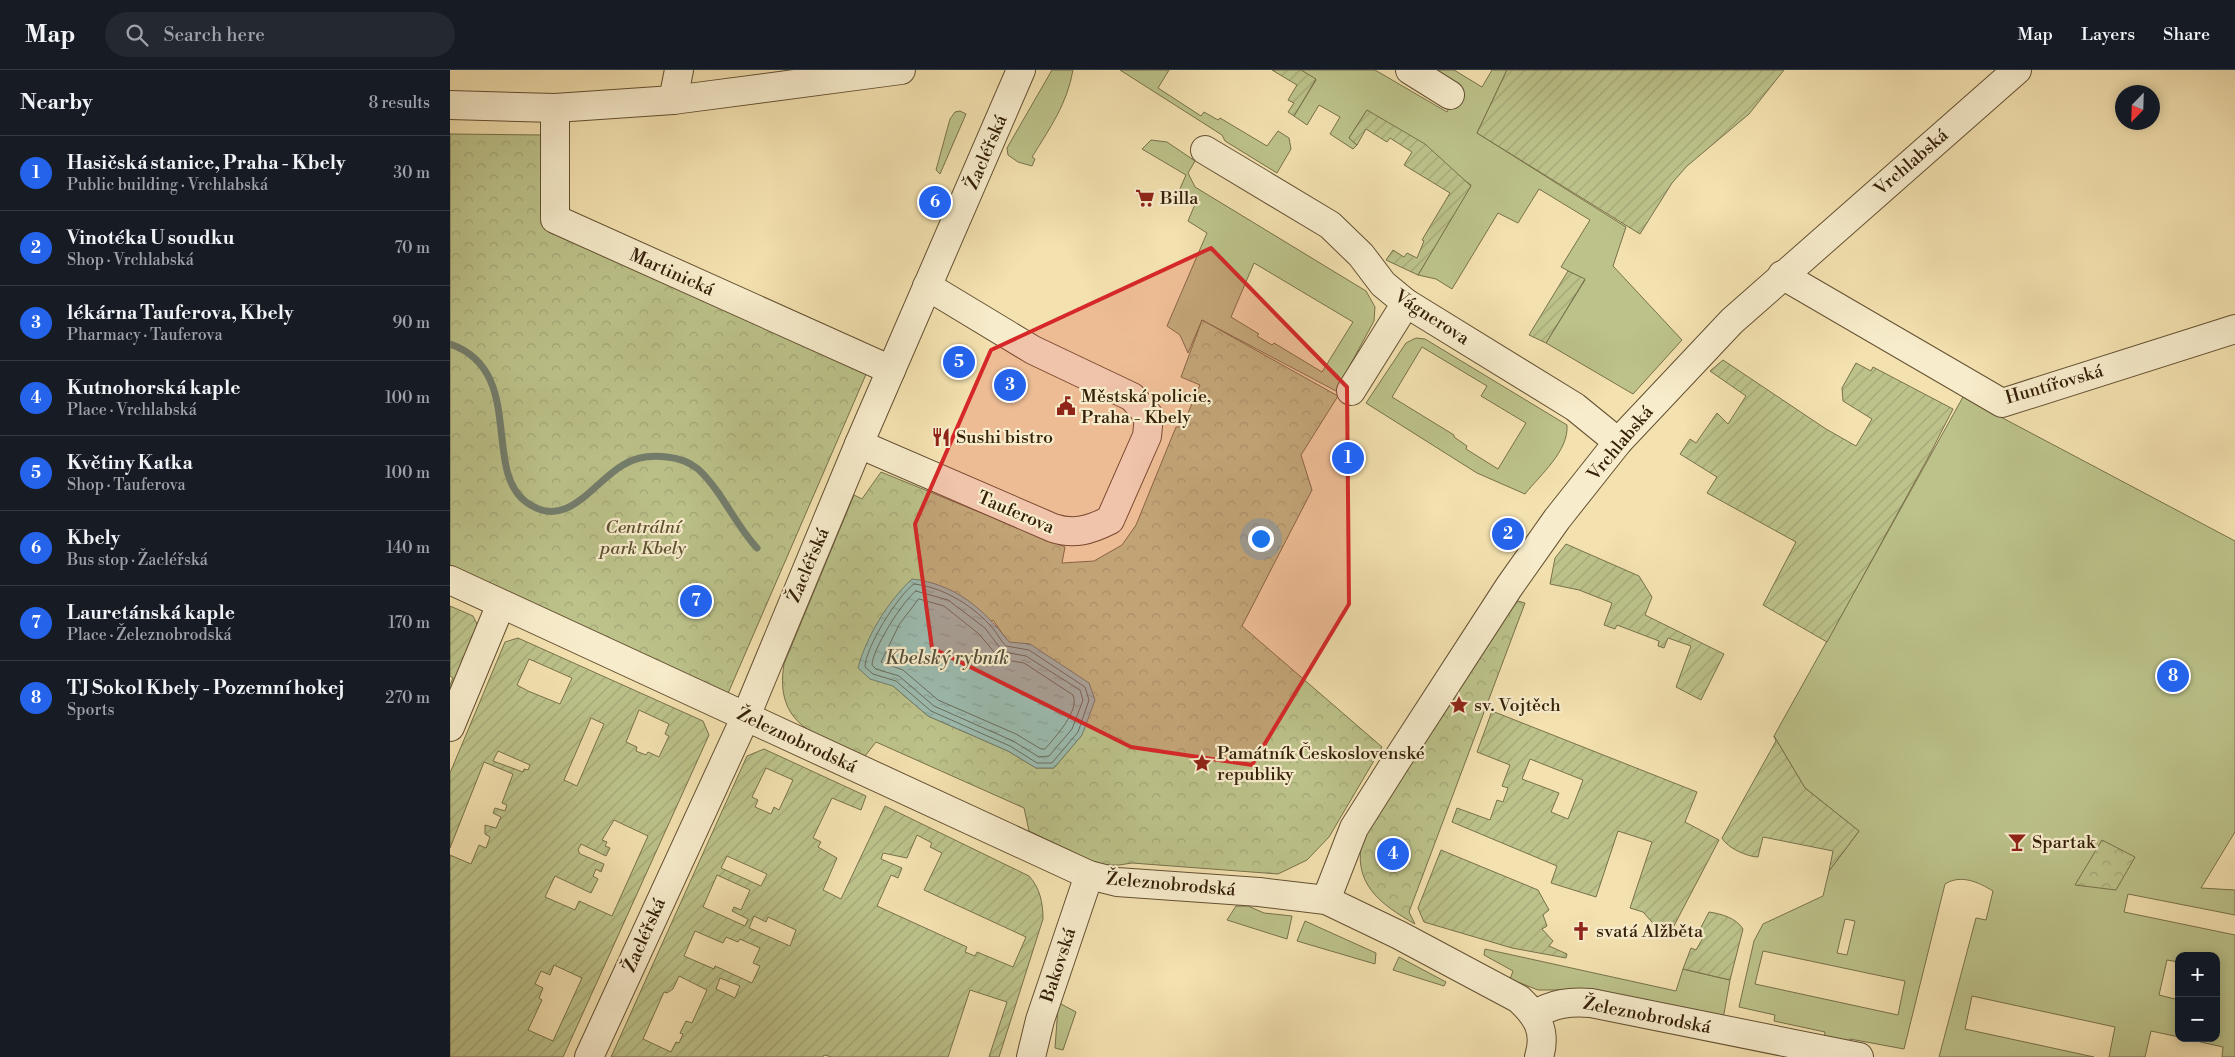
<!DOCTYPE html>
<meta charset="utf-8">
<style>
:root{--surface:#171b24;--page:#242831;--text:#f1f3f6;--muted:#9ea1a6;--line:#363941;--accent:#2563eb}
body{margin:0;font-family:"Libre Bodoni",serif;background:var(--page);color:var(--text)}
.controls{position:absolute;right:15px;bottom:15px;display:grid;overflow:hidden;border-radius:10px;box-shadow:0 2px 12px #0003}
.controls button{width:45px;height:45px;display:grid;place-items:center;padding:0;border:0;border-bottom:1px solid var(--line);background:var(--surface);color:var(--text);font:25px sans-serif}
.compass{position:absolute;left:1665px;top:15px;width:45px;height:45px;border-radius:50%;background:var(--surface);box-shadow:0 2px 12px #0003;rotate:203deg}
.you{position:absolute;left:810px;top:468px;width:18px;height:18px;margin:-12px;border:4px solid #fff;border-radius:50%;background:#1a73e8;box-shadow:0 0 0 8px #1a73e833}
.badge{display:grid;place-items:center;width:32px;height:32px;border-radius:50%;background:var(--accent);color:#fff;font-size:16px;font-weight:700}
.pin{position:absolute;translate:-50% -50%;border:2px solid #fff;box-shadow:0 1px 5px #0006}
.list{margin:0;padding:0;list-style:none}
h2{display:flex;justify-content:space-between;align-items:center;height:65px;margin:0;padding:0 20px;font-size:21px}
h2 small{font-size:16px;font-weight:400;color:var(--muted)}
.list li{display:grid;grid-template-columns:32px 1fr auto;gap:15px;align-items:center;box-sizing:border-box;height:75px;padding:0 20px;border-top:1px solid var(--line)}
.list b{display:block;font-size:19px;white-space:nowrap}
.list p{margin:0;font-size:16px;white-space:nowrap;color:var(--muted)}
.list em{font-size:16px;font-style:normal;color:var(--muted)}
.icon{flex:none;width:28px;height:28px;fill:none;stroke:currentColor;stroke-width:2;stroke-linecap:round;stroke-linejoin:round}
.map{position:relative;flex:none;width:1785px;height:987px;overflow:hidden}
header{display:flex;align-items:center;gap:30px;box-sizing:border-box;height:70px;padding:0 25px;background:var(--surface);border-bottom:1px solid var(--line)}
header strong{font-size:24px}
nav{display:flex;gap:28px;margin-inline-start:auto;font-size:18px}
.search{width:350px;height:45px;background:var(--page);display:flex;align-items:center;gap:12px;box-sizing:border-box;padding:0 18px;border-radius:28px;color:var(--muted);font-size:19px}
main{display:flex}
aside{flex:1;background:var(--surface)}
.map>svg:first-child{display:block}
.grass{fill:#bcc28a;stroke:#78714a;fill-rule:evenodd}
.park{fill:url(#park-crowns);stroke:#78714a;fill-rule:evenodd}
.garden{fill:url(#garden-furrows);stroke:#78714a;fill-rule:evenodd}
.water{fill:url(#water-ripples);stroke:#737e6d}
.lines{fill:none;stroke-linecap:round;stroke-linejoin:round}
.shore{stroke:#686e5c;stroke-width:1}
.stream{stroke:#737e6d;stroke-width:7}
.minor-casing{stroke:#645032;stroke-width:30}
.minor{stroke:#f7eccb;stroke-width:28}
.marked{fill:#d62828;fill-opacity:0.2;stroke:#d62828;stroke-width:4;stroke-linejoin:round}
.labels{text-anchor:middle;stroke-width:4.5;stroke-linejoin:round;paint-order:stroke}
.street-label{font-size:18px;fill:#352009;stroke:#f7eccb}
.poi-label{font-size:18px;fill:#352009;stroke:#f7eccb;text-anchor:start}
.park-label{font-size:18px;font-style:italic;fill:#5e5130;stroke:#f7eccb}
.water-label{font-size:19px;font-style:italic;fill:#544f3b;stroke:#f7eccb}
</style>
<header>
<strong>Map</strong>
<div class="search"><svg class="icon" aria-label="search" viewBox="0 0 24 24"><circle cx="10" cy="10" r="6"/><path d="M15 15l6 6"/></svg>Search here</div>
<nav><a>Map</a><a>Layers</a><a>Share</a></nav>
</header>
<main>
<aside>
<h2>Nearby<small>8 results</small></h2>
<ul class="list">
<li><span class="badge">1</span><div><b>Hasičská stanice, Praha - Kbely</b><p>Public building · Vrchlabská</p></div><em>30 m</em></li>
<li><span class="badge">2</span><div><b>Vinotéka U soudku</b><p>Shop · Vrchlabská</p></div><em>70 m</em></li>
<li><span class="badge">3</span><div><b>lékárna Tauferova, Kbely</b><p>Pharmacy · Tauferova</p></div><em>90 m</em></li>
<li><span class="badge">4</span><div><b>Kutnohorská kaple</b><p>Place · Vrchlabská</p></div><em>100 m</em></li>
<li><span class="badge">5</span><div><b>Květiny Katka</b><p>Shop · Tauferova</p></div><em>100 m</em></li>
<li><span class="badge">6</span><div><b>Kbely</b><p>Bus stop · Žacléřská</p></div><em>140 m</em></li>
<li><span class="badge">7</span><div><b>Lauretánská kaple</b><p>Place · Železnobrodská</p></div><em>170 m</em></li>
<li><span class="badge">8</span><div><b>TJ Sokol Kbely - Pozemní hokej</b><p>Sports</p></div><em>270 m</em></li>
</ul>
</aside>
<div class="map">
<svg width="1785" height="987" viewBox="0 0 1785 987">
<defs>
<pattern id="park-crowns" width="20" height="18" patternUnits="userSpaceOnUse" patternTransform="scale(1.25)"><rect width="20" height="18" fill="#bcc28a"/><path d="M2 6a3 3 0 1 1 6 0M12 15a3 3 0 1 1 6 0" fill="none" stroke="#a2a676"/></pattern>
<pattern id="garden-furrows" width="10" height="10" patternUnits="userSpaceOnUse" patternTransform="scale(1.25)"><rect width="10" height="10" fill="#bcc28a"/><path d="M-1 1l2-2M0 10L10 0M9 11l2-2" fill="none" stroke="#a2a676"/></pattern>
<pattern id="water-ripples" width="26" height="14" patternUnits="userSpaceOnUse" patternTransform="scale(1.25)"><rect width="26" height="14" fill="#9cbcb0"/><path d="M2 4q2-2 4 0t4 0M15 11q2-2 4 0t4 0" fill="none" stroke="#87a196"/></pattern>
</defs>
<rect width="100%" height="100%" fill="#f3e1af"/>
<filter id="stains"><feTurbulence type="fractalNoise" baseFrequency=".004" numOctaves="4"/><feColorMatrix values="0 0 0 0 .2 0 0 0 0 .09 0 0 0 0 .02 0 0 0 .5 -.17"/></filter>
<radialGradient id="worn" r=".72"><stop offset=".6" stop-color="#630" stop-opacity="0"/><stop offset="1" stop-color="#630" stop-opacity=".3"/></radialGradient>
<g class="grass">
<path d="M602 0H623C617 34 600 58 582 87L585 89 582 96 568 92 558 85 557 78Z"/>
<polygon points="670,0 719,0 708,18 751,46 754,42 768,50 770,48 817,76 828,61 839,68 841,79 827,103 775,71 772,65"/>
<polygon points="851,0 925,0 997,42 1009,15 987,0 1004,0 1032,17 1042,0 1057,0 1027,63 1176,157 1163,196 1232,270 1183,324 1096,273 1135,210 1111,197 1140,150 1089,119 1068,153 1048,143 1002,219 986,209 968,205 1021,115 917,40 899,68 907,75 903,79 880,64 890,47 869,35 857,55 844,46 866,10"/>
<polygon points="510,41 516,44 490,104 486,100 500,49 505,42"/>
<path d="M701 70 717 72 745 91 738 103 745 117 916 221 925 237 924 251 886 321 752 250 738 283 730 265 717 256 757 163 738 151 746 132 729 121 736 105 692 79ZM804 193 903 252 872 302 824 273 822 275 807 266 809 264 781 247Z"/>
<path d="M966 268 975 269 1117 355C1119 381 1090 405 1075 424L1027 403 916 333 956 273ZM972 277 1037 316 1031 326 1076 353 1048 399 1016 379 1017 376 1004 367V365L942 327Z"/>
<path d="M1513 327 1785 471V762L1751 818 1785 820V845L1678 824 1674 842 1785 865V987H1772L1773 977 1733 968H1766V914L1769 901 1766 900V886H1729V892L1717 890 1709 925 1729 930V967L1701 961 1695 987H1659L1665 957 1522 926 1515 959 1644 987H1489L1526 848 1536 850 1543 821C1528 812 1511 804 1495 814L1454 979 1400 969 1397 976 1374 970 1375 962 1324 951 1325 945 1289 937 1304 871 1313 854 1373 826 1379 801 1409 761 1355 718 1324 666ZM1395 849 1405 851 1397 885 1387 883ZM1313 881 1455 911 1448 945 1305 914Z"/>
<polygon points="786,836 798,836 814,843 842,846 837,869 777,850"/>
<polygon points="855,851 926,883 925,894 847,871"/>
<polygon points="1035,879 1226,921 1233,899 1280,910 1273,949 1131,920 1088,920 1060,909 1063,901 1034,885"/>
<polygon points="949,887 996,912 994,916 943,900"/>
<polygon points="611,934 626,942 613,980 605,978 608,937"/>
</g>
<g class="park">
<polygon points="0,64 93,65 95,157 417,302 276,628 0,500"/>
<path d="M752 250 888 326 851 385 862 420 792 556 932 677 879 767 857 790 828 804 682 793 669 795H650L579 761 574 738 426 672 415 686C367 666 324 656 334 594L404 425 412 429 431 402 615 477 612 493 644 491 672 475 686 455 726 357H732L750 315 731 307ZM543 550 559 573 580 574 632 665 604 698H586L558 681 478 646 443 616Z"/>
<path d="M1064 530 1075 533 959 842 965 854C930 834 901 813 913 768Z"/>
<polygon points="1652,770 1685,787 1666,820 1625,815"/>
</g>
<g class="garden">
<polygon points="822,0 851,0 866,9 844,46 838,42 844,33 838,30 847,15"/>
<polygon points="1057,0 1334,0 1299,44 1237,96 1222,113 1190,164 1027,63"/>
<polygon points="917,40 975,74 1021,116 968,205 936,190 943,180 954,187 957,183 967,188 974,171 972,170 1000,123 954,95 962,82 940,68 937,72 916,59 907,75 899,68"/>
<polygon points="1118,201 1135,209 1096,273 1079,265"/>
<polygon points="1273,290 1376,359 1406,376 1422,349 1393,331 1392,318 1406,293 1421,301 1423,297 1503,339 1480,384 1377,572 1313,535 1346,472 1257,423 1267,407 1230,384 1240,369 1246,373 1267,343 1278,354 1296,326 1260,301"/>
<polygon points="1116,474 1189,506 1202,527 1195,545 1274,584 1251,630 1226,617 1241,576 1218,568 1214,578 1208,576 1209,571 1167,555 1165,559 1154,555 1162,533 1129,520 1100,514 1105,488"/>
<polygon points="0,536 23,546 29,558 0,631 0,615 3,608 0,606"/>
<path d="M68 568 253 651 259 665 113 987H0V785L21 794 29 775 36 778 40 767 35 764V755L46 758 51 747 43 743 45 738 55 741 57 735 52 733 63 704 34 692 0 778V703L55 572ZM79 589 122 608 110 634 78 621 67 615ZM189 640 219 654 215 664 219 666 209 687 198 682 196 685 186 681 187 677 176 672ZM141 648 154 654 127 716 114 710ZM48 681 80 695 78 700 74 699 73 702 43 691ZM164 750 198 766 162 846 129 831 125 840 95 827 105 806 141 823 148 809 143 806 146 799 151 802 154 794 130 784 128 780 131 774 156 786 160 778 155 776 157 772 152 770ZM104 895 132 908 103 971 78 960 92 930 89 928 93 918 85 914 91 901 100 905Z"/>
<path d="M1042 641 1247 722 1235 752 1269 770 1217 869 1193 842 1180 838 1202 772 1168 761 1146 827 1101 813 1107 796 1002 752 1007 738 1040 750 1047 730 1053 732 1058 718 1052 716 1060 695 1027 682ZM1080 689 1133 710 1118 749 1101 742 1109 723 1072 709Z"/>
<path d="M1324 666 1355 718 1409 761 1379 801 1383 781 1313 767 1308 787C1298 787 1277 778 1272 768L1326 671Z"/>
<path d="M314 679 416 726 411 740 382 728 363 768 371 772 368 777 387 788 373 820 391 829 435 736 579 806C590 818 593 833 593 849L549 987H539L557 932 520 920 498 987H382L374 985 373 987H161L297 686ZM316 698 343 710 329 740 324 737 321 744 305 737 308 730 302 727ZM467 765 482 773 480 777 492 783 474 820 576 867 563 897 527 882 525 886 515 882 517 877 427 836 441 805 448 808 452 798 431 789 433 783 457 788ZM277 786 317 804 311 816 271 798ZM267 805 300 820 291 840 284 837 282 841 298 849 295 856 253 837ZM304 846 316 852 318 847 346 860 340 876 299 858ZM245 861 273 873 276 867 288 872 290 869 310 878 303 893 310 896 302 913 265 896 264 899 234 886ZM229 906 257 920 242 953 236 951 230 963 233 964 229 973 226 972 221 982 193 969 214 922 217 923 223 919ZM270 908 290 916 285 928 266 919Z"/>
<polygon points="991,780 1088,820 1099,840 1093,845 1097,856 1092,859 1103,871 1099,876 1117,884 1116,888 1062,878 974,852 968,838"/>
<path d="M1259 842C1272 844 1286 848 1293 859L1280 910 1233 899 1241 878 1246 880 1254 866 1248 863Z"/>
</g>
<path class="water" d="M462 509C505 514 534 539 559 572L580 574 639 613 645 630 632 665 604 698H586L558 681 478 646 443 616 420 609 408 598C416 567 438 531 462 509Z"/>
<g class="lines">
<g class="shore">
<path d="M464 514C492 517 520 534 539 554 546 561 550 570 556 576L579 580 635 617 639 630 628 662 602 693H587L560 676 481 641 446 611 423 604 415 597C415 578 448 525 464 514Z"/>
<path d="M466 521 498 530 535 558 553 582 576 586 630 620 633 630 622 659 599 686 589 687 563 671 484 636 449 606 426 599 422 595C422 580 453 530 466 521Z"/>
<path d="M469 529 494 536 529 564 550 589 574 593 623 625C630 641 605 667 595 679H591L566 664 488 630 453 600 431 592 449 555Z"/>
</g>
<path class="stream" d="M0 274C76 300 32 400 76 432 117 462 142 413 173 395 186 387 201 385 217 387 228 388 239 392 248 399 271 420 285 454 307 478"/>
<g class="minor-casing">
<g id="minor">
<polyline points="960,0 1000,25"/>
<polyline points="223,30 229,0"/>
<polyline points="0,35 105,38 223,30 451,0"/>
<polyline points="105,38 105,149 441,300"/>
<polyline points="755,80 880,155 911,185 933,214 956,233 1125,337 1168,372"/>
<polyline points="1332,205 1552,333 1785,259"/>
<polyline points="901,321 956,233"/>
<path d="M409 374 603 458C624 465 640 460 660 450L697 366 699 346 682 327 583 280 477 216"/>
<path d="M0 510 639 805 667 812 809 822 876 830 949 865 1069 929C1087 946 1097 961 1089 987"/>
<polyline points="0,657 51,534"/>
<polyline points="876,830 904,758 945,693 1059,517 1107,449 1168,372 1282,251 1567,0"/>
<path d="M1085 944C1104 934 1119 931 1141 933L1409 987"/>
<polyline points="139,987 296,646 409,374 571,0"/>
<polyline points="581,987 590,950 639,805"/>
</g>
</g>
<use href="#minor" class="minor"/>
</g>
<path class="marked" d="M761 178 897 317 899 534 802 695 681 677 482 578 465 454 541 280Z"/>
<defs>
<g id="supermarket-bare" transform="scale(1.5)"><path d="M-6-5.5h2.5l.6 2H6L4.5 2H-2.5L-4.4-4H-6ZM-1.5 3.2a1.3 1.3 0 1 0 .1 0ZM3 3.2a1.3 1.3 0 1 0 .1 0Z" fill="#8f2418" stroke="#f7eccb" stroke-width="2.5" paint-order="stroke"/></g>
<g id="civic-bare" transform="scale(1.5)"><path d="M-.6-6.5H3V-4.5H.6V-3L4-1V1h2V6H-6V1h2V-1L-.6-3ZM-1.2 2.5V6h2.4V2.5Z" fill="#8f2418" stroke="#f7eccb" stroke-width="2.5" paint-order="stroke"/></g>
<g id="restaurant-bare" transform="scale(1.5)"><path d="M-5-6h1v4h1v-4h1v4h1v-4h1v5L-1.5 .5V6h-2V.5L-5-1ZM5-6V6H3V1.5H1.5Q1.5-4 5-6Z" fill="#8f2418" stroke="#f7eccb" stroke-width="2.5" paint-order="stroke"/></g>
<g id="sight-bare" transform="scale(1.5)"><path d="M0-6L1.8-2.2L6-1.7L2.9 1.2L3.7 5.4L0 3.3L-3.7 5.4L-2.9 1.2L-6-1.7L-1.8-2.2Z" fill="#8f2418" stroke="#f7eccb" stroke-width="2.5" paint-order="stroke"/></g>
<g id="bar-bare" transform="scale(1.5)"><path d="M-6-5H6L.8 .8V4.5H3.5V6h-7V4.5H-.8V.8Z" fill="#8f2418" stroke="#f7eccb" stroke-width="2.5" paint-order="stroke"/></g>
<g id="church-bare" transform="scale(1.5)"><path d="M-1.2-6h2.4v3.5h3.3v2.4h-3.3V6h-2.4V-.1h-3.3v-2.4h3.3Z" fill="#8f2418" stroke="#f7eccb" stroke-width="2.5" paint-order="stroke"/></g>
</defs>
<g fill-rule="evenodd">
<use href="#supermarket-bare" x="695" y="128"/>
<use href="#civic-bare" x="616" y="336"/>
<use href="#restaurant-bare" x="491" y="367"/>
<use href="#sight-bare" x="1009" y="635"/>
<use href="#sight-bare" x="752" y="693"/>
<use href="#bar-bare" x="1567" y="772"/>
<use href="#church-bare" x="1131" y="861"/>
</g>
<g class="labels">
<g class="street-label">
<text transform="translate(536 82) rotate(-67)" y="6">Žacléřská</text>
<text transform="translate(1461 92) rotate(-41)" y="6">Vrchlabská</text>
<text transform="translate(222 202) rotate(24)" y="6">Martinická</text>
<text transform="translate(982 247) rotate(33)" y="6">Vágnerova</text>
<text transform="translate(1604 314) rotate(-16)" y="6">Huntířovská</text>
<text transform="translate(1170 373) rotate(-50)" y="6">Vrchlabská</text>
<text transform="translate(566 442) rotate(23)" y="6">Tauferova</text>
<text transform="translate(358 495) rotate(-67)" y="6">Žacléřská</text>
<text transform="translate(347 670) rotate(25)" y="6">Železnobrodská</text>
<text transform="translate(721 814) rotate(5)" y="6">Železnobrodská</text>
<text transform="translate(194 865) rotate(-66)" y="6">Žacléřská</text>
<text transform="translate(608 895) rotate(-72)" y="6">Bakovská</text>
<text transform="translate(1197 945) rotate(11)" y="6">Železnobrodská</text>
</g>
<g class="poi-label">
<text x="710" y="134">Billa</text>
<text x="631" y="332">Městská policie,<tspan x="631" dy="21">Praha - Kbely</tspan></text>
<text x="506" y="373">Sushi bistro</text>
<text x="1024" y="641">sv. Vojtěch</text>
<text x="767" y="689">Památník Československé<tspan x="767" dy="21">republiky</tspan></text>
<text x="1582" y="778">Spartak</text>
<text x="1146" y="867">svatá Alžběta</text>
</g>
<g class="park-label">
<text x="193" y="463">Centrální<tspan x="193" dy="21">park Kbely</tspan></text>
</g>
<g class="water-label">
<text x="497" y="594">Kbelský rybník</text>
</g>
</g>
<rect width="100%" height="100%" filter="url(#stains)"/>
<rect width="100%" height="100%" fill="url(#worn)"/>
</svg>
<div class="controls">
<button>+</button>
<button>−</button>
</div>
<svg class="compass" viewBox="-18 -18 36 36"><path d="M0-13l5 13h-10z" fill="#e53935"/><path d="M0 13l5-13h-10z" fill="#9ea1a6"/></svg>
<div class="you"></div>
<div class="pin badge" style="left:898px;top:388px">1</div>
<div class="pin badge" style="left:1058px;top:464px">2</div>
<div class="pin badge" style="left:560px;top:315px">3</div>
<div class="pin badge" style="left:943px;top:784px">4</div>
<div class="pin badge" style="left:509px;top:292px">5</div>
<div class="pin badge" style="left:485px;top:132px">6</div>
<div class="pin badge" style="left:246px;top:531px">7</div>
<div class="pin badge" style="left:1723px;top:606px">8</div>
</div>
</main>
